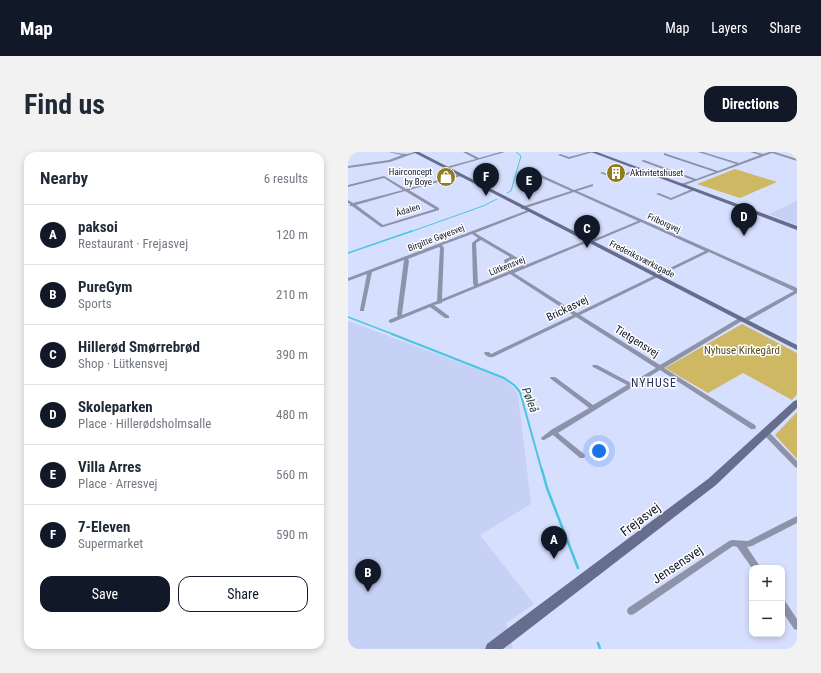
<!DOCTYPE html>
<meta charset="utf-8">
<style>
:root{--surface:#fff;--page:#f2f2f3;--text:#1f2937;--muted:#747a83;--line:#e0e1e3;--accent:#111827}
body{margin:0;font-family:"Roboto Condensed",sans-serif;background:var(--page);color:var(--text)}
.controls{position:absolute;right:12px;bottom:12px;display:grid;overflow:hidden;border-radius:8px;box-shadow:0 2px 6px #0003}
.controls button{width:36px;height:36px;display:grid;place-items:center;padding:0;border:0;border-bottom:1px solid var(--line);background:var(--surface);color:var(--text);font:20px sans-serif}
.you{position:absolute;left:251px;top:299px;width:14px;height:14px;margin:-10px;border:3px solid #fff;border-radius:50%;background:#1a73e8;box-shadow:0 0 0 6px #1a73e833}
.badge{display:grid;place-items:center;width:26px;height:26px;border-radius:50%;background:var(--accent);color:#fff;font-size:13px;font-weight:700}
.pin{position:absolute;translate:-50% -33px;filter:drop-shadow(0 1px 2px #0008)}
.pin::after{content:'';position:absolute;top:21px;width:14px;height:12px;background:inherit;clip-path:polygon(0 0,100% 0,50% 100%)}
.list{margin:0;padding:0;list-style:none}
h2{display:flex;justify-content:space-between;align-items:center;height:52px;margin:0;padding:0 16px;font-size:17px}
h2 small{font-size:13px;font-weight:400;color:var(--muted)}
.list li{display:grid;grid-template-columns:26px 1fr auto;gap:12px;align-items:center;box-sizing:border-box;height:60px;padding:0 16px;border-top:1px solid var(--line)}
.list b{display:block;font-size:15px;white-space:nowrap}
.list p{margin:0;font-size:13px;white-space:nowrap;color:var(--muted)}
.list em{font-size:13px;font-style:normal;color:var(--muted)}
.actions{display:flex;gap:8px;padding:12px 16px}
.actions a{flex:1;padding:9px 0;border:1px solid var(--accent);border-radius:12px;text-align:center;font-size:14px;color:var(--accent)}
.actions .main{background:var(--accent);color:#fff}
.map{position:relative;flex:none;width:449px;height:497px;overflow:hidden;border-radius:12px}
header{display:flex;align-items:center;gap:24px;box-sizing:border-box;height:56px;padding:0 20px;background:var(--accent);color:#fff}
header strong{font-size:19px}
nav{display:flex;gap:22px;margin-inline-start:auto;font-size:14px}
.intro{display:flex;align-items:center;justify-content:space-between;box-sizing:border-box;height:96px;padding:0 24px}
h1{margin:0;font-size:28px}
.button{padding:10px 18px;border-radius:12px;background:var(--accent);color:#fff;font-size:14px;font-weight:700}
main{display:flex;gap:24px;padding:0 24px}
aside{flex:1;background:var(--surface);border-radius:12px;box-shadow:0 2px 6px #0003}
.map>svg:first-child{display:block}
.built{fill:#c7d0f5}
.green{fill:#cfb864}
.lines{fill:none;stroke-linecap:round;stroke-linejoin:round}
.stream-far3{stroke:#48c6e1;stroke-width:1}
.stream-far2{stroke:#48c6e1;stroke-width:1.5}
.stream-far1{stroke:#48c6e1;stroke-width:2}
.stream{stroke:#48c6e1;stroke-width:2.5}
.street{fill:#8d93a9;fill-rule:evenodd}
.secondary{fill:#666d8d;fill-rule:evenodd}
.labels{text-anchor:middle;stroke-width:3;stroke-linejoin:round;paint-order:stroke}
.far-poi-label{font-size:9px;fill:#101325;stroke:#fff;text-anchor:end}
.far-street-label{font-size:9px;fill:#101325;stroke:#fff}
.street-label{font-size:11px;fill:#101325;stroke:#fff}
.park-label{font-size:11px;fill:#584c1a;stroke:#fff}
.neighbourhood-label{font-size:12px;letter-spacing:1px;fill:#29305a;stroke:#fff}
.water-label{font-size:12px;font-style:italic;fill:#2b464c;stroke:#fff}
.near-street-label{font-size:13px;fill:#101325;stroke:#fff}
</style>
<header>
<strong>Map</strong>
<nav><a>Map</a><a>Layers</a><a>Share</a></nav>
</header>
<div class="intro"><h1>Find us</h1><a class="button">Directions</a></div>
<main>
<aside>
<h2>Nearby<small>6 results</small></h2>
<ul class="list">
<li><span class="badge">A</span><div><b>paksoi</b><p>Restaurant · Frejasvej</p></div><em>120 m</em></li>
<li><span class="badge">B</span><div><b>PureGym</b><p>Sports</p></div><em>210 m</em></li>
<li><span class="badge">C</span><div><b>Hillerød Smørrebrød</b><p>Shop · Lütkensvej</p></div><em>390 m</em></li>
<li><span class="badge">D</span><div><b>Skoleparken</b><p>Place · Hillerødsholmsalle</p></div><em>480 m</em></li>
<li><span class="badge">E</span><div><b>Villa Arres</b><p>Place · Arresvej</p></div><em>560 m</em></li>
<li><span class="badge">F</span><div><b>7-Eleven</b><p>Supermarket</p></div><em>590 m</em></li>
</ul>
<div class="actions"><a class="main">Save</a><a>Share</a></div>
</aside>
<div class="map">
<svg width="449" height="497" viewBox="0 0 449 497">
<rect width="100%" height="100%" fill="#d7dfff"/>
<g class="built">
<polygon points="449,48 449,73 421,62 440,53"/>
<polygon points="0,169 156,227 164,234 170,242 183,352 132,383 186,452 158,471 165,497 0,497"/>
</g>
<g class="green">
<polygon points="387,17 429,30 392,46 349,32"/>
<polygon points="394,172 449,201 449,242 444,248 395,221 360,241 317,216"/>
<polygon points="449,260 449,307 427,283"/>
</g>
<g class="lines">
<g class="stream-far3">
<polyline points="159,41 163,39 173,4 168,0"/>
<polyline points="62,80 135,54 149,47"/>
</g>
<g class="stream-far2">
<polyline points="0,101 64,79"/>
<polyline points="0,165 47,183"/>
</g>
<polyline class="stream-far1" points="44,182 156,226 166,233 172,240 194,319"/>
<g class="stream">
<polyline points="194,318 199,336 230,416"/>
<polyline points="250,491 252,497"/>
</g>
<g class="street">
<path d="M40 0C46 0 53 2 59 2 63 1 65 0 70 0L42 10 0 16V14L41 8 54 3Z"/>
<polygon points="115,0 119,0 131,6 152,0 157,0 98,17 98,15 128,7"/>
<polygon points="240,0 245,0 221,7 210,3 212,2 221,5"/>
<polygon points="350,0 355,0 391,11 412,3 402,0 407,0 415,2 421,0 427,0 449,7 449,9 424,1 334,34 333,34 333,32 345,28 293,9 296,8 348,27 367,20 316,3 316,1 370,19 388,12"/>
<path d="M176 16H178L226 38 245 32V34L229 39 449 136V141L398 170H394V169L316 216 407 273 408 275 407 277H403L312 218 210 281 236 302 237 304 236 306H232L205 283 196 288H194L193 286 203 278 241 256 203 227 202 226 203 225H207L245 253 279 233 245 215 244 214 245 213H249L283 231 308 216 228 165 145 205C141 206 138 204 136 201L137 200H141L143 202 225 163 162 122 94 150V151L86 153 101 164V166H97L82 155 43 171 41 170V168L50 164 49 162 56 108 24 120 16 158V159H12V158L19 122 0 129V126L180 58 183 59 127 81 180 112 239 88 242 89 290 69 226 40 175 57H173V55L223 39 176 18ZM293 70 357 99 229 161 166 121 240 90 243 91ZM124 82 130 86 124 91 125 131 126 134 94 147 96 96 94 93ZM133 88 162 105 156 108 158 119H160L162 118 160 109 165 107 176 113 130 132 128 91ZM91 95 92 96 89 149 54 163V162L61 109 60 107ZM361 100 446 139 395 167V166H391L312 213 232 163Z"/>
<polygon points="290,16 293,17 269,27 252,21 254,20 269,25"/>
<path d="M112 22H113V24L61 38 91 56V58L35 75H33L4 54H2V52L0 51V48L5 51 55 38 36 26 0 35V33L36 24 58 37ZM57 39 87 57 35 73 8 53Z"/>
<polygon points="344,37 347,38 323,48 308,42 311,41 323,46"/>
<polygon points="416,279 420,279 449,309 449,316 447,315 416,283 415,281"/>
<polygon points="449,364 449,371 404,394 399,395 413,416 404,416 389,395 385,394 286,462 283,463 280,462 279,459 280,456 381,389 384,388 400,389"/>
<polygon points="434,448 437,449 449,467 449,478 446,477 434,459"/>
</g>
<g class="secondary">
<polygon points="65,0 71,0 449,193 449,198"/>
<polygon points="243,0 249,0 449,74 449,78"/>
<polygon points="449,248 449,256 368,333 155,497 137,497 139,492 360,327 446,249"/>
</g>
</g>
<defs>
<g id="building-disc" transform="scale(1)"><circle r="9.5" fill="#917b21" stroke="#fff"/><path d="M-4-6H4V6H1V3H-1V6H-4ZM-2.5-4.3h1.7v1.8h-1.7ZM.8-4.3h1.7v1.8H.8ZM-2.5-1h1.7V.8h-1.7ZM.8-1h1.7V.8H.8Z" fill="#fff"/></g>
<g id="shop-disc" transform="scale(1)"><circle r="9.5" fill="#917b21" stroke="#fff"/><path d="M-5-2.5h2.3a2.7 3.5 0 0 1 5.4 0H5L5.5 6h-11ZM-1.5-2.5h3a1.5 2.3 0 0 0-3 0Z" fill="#fff"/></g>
</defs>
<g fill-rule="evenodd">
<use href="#building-disc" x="268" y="21"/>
<use href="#shop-disc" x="98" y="25"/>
</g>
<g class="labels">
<g class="far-poi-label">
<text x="84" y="23">Hairconcept<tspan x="84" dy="10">by Boye</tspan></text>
<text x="282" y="24" text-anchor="start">Aktivitetshuset</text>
</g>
<g class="far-street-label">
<text transform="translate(60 58) rotate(-17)" y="3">Ådalen</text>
<text transform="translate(316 71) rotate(24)" y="3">Friborgvej</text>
<text transform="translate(88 86) rotate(-21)" y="3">Birgitte Gøyesvej</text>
<text transform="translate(294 107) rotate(27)" y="3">Frederiksværksgade</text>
<text transform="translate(159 114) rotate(-22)" y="3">Lütkensvej</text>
</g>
<g class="street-label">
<text transform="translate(219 156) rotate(-26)" y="4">Brickasvej</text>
<text transform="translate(289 189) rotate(32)" y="4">Tietgensvej</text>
</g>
<g class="park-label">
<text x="394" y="202">Nyhuse Kirkegård</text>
</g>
<g class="neighbourhood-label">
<text x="306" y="235">NYHUSE</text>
</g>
<g class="water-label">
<text transform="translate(182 248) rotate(69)" y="4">Pøleå</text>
</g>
<g class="near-street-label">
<text transform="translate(292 367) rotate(-37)" y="5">Frejasvej</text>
<text transform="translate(329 412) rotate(-34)" y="5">Jensensvej</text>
</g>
</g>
</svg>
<div class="controls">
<button>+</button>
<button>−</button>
</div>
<div class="you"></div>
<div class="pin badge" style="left:206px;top:407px">A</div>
<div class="pin badge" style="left:20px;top:440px">B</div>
<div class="pin badge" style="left:239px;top:96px">C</div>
<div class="pin badge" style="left:396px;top:84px">D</div>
<div class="pin badge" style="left:181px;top:48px">E</div>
<div class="pin badge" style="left:138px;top:44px">F</div>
</div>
</main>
